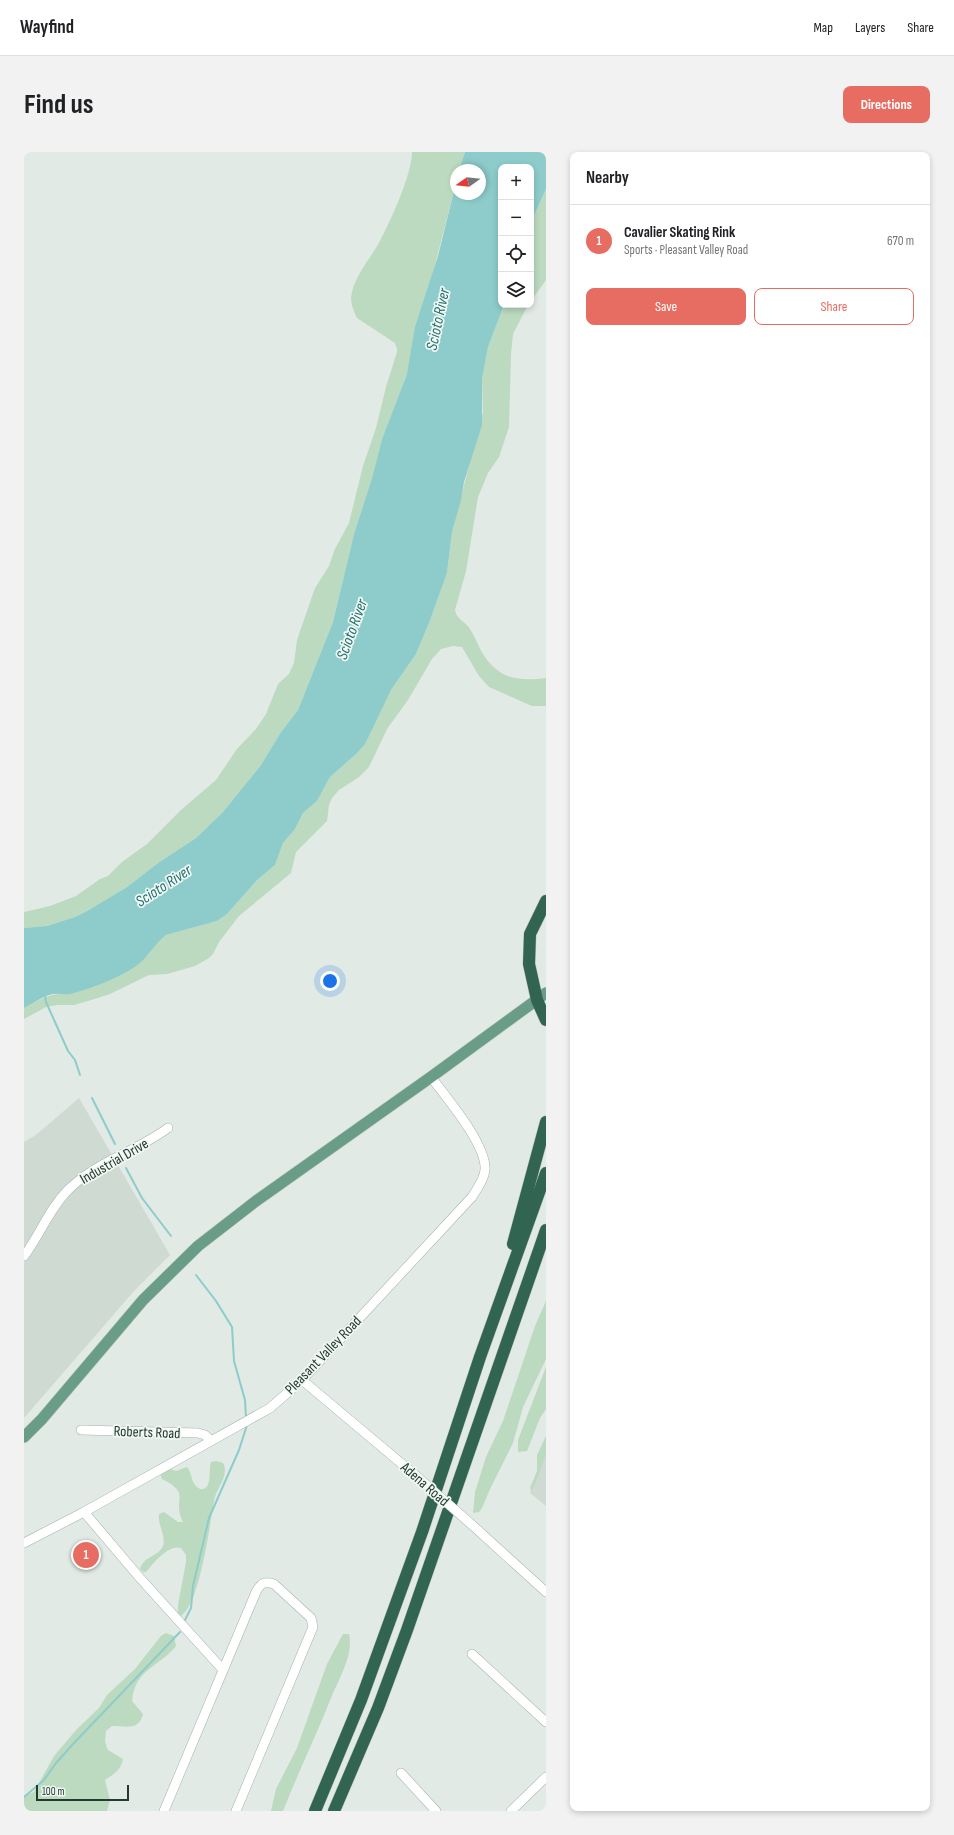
<!DOCTYPE html>
<meta charset="utf-8">
<style>
:root{--surface:#fff;--page:#f2f2f2;--text:#202124;--muted:#757577;--line:#e0e0e0;--accent:#e76d62}
body{margin:0;font-family:"Sofia Sans Condensed",sans-serif;background:var(--page);color:var(--text)}
.controls{position:absolute;right:12px;top:12px;display:grid;overflow:hidden;border-radius:8px;box-shadow:0 2px 6px #0003}
.controls button{width:36px;height:36px;display:grid;place-items:center;padding:0;border:0;border-bottom:1px solid var(--line);background:var(--surface);color:var(--text);font:20px sans-serif}
.compass{position:absolute;left:426px;top:12px;width:36px;height:36px;border-radius:50%;background:var(--surface);box-shadow:0 2px 6px #0003;rotate:256deg}
.scale{position:absolute;left:12px;bottom:10px;width:93px;box-sizing:border-box;padding-left:4px;border:2px solid #233a30;border-top:0;font-size:11px;line-height:14px;white-space:nowrap;color:#233a30;-webkit-text-stroke:3px #f1f7f3;paint-order:stroke}
.you{position:absolute;left:306px;top:829px;width:14px;height:14px;margin:-10px;border:3px solid #fff;border-radius:50%;background:#1a73e8;box-shadow:0 0 0 6px #1a73e833}
.badge{display:grid;place-items:center;width:26px;height:26px;border-radius:50%;background:var(--accent);color:#fff;font-size:13px;font-weight:700}
.pin{position:absolute;translate:-50% -50%;border:2px solid #fff;box-shadow:0 1px 4px #0006}
.list{margin:0;padding:0;list-style:none}
h2{display:flex;justify-content:space-between;align-items:center;height:52px;margin:0;padding:0 16px;font-size:17px}
h2 small{font-size:13px;font-weight:400;color:var(--muted)}
.list li{display:grid;grid-template-columns:26px 1fr auto;gap:12px;align-items:center;box-sizing:border-box;height:72px;padding:0 16px;border-top:1px solid var(--line)}
.list b{display:block;font-size:15px;white-space:nowrap}
.list p{margin:0;font-size:13px;white-space:nowrap;color:var(--muted)}
.list em{font-size:13px;font-style:normal;color:var(--muted)}
.actions{display:flex;gap:8px;padding:12px 16px}
.actions a{flex:1;padding:9px 0;border:1px solid var(--accent);border-radius:8px;text-align:center;font-size:14px;color:var(--accent)}
.actions .main{background:var(--accent);color:#fff}
.icon{flex:none;width:22px;height:22px;fill:none;stroke:currentColor;stroke-width:2;stroke-linecap:round;stroke-linejoin:round}
.map{position:relative;flex:none;width:522px;height:1659px;overflow:hidden;border-radius:8px}
header{display:flex;align-items:center;gap:24px;box-sizing:border-box;height:56px;padding:0 20px;background:var(--surface);border-bottom:1px solid var(--line)}
header strong{font-size:19px}
nav{display:flex;gap:22px;margin-inline-start:auto;font-size:14px}
.intro{display:flex;align-items:center;justify-content:space-between;box-sizing:border-box;height:96px;padding:0 24px}
h1{margin:0;font-size:28px}
.button{padding:10px 18px;border-radius:8px;background:var(--accent);color:#fff;font-size:14px;font-weight:700}
main{display:flex;gap:24px;padding:0 24px}
aside{flex:1;background:var(--surface);border-radius:8px;box-shadow:0 2px 6px #0003}
.map>svg:first-child{display:block}
.built{fill:#cfdad3}
.green{fill:#bbdabf}
.water{fill:#8dcccb}
.lines{fill:none;stroke-linecap:round;stroke-linejoin:round}
.stream{stroke:#8dcccb;stroke-width:2}
.minor-casing{stroke:#a4b2ab;stroke-width:10}
.major-casing{stroke:#bdc4c1;stroke-width:12}
.highway-casing{stroke:#bdc4c1;stroke-width:13}
.minor{stroke:#fff;stroke-width:9}
.major{stroke:#699d87;stroke-width:11}
.highway{stroke:#316451;stroke-width:12}
.minor-bridge-casing{stroke:#a4b2ab;stroke-width:10;stroke-linecap:butt}
.minor-bridge{stroke:#fff;stroke-width:9}
.labels{text-anchor:middle;stroke-width:3.5;stroke-linejoin:round;paint-order:stroke}
.street-label{font-size:15px;fill:#233a30;stroke:#f1f7f3}
.water-label{font-size:16px;font-style:italic;fill:#217171;stroke:#f1f7f3}
</style>
<header>
<strong>Wayfind</strong>
<nav><a>Map</a><a>Layers</a><a>Share</a></nav>
</header>
<div class="intro"><h1>Find us</h1><a class="button">Directions</a></div>
<main>
<div class="map">
<svg width="522" height="1659" viewBox="0 0 522 1659">
<rect width="100%" height="100%" fill="#e1eae5"/>
<g class="built">
<polygon points="55,946 146,1103 110,1139 0,1266 0,990 12,983"/>
<polygon points="522,1302 522,1354 506,1341"/>
</g>
<g class="green">
<path d="M388 0H441L435 18H432V31L383 222 358 287 348 326 330 382 309 470 274 558 257 580 237 613 199 660 172 686 134 711 103 735 63 759 51 765 23 774 0 776V760L26 754 52 744 76 727 84 724 98 710 123 692 157 658 192 628 213 597 232 577 242 562 254 532 265 522 270 511 273 488 291 436 305 414 311 397 325 371 339 314 352 276 362 235 373 200V197L371 191 333 166C330 160 327 152 327 146 329 125 347 106 356 89 367 68 388 22 388 0Z"/>
<polygon points="522,37 522,128 507,149 507,70"/>
<path d="M480 153H504L489 182 487 202 485 275 475 305 464 321 454 345 442 419 431 458C432 467 442 470 446 477 452 486 455 497 461 505 477 528 496 529 522 526V554H508L465 535 455 524 438 495 429 494 417 497 408 507 384 548 363 577 345 615 335 625 315 638 308 646 305 653 303 669 272 700 267 721 215 764 195 790 189 802 185 806 171 814 143 822 125 823 86 842 64 849 50 853H33L22 855 0 867V856C15 848 27 840 44 842L124 803 135 788 142 783 193 769 203 762 233 728 251 713 259 691 271 677 279 661 293 649 306 625 331 603 367 538 392 502 405 471 423 421 428 380 459 260 458 227 464 195Z"/>
<polygon points="522,1149 522,1207 499,1255 489,1291 466,1337 458,1356 455,1360 449,1361 451,1340 462,1305 479,1269 511,1174"/>
<polygon points="522,1215 522,1257 516,1266 503,1299 494,1300 494,1288"/>
<polygon points="522,1284 522,1303 509,1337 507,1338 506,1336 513,1319 513,1303"/>
<path d="M192 1309 199 1311C206 1324 192 1336 190 1349 186 1371 176 1452 157 1464L154 1461V1453L162 1410V1403L157 1396C144 1392 129 1412 122 1420H119L116 1417C119 1405 132 1405 138 1396 144 1386 133 1373 135 1362L140 1360 154 1370H159C147 1346 169 1343 138 1327L136 1322 144 1316 152 1319 163 1315C168 1321 167 1328 171 1333 172 1335 175 1336 176 1337 189 1339 184 1319 187 1310Z"/>
<path d="M142 1481 150 1484 152 1494C135 1515 111 1517 108 1549L119 1562C115 1579 102 1574 88 1574L82 1579 81 1590 84 1598 99 1607C97 1618 90 1622 81 1628L86 1648 83 1659H0V1644L10 1640 30 1604 53 1577 75 1556 83 1543 111 1517 137 1484Z"/>
<path d="M319 1482H325C330 1503 315 1526 307 1546 292 1584 274 1621 259 1659H247L252 1637 273 1596 303 1512Z"/>
</g>
<path class="water" d="M441 0H522V37L507 70V15H477V153H480L464 195 458 227V273L440 330 437 348 428 380 423 421 405 471 392 502 367 538 341 592 331 603 306 625 293 649 279 661 271 677 259 691 251 713 233 728 203 762 193 769 142 783C130 792 124 806 112 814 95 826 66 837 46 842 39 843 32 840 25 843 16 846 8 852 0 856V776L23 774 51 765 63 759 103 735 134 711 172 686 199 660 237 613 257 580 274 558 309 470 330 382 348 326 358 287 383 222 391 175 414 104 432 31V42H456V18H435Z"/>
<g class="lines">
<g class="stream">
<polyline points="21,844 22,850 44,899 51,908 56,923"/>
<polyline points="68,946 91,992"/>
<polyline points="102,1016 118,1046 147,1084"/>
<polyline points="172,1123 192,1149 208,1175 210,1209 221,1248 222,1266"/>
<polyline points="161,1468 167,1456 169,1434 185,1366 215,1298 223,1273"/>
<polyline points="0,1645 20,1628 32,1611 50,1591 156,1480"/>
</g>
<g class="minor-casing">
<g id="minor">
<path d="M0 1104C16 1083 25 1057 44 1038 72 1010 113 999 144 976"/>
<polyline points="278,1228 390,1322"/>
<polyline points="57,1278 174,1281 181,1283 186,1288"/>
<polyline points="60,1360 116,1426 199,1518"/>
<polyline points="447,1372 522,1440"/>
<path d="M0 1391 60 1360 246 1256 278 1228 448 1045C453 1037 460 1028 461 1018 463 993 422 945 407 925"/>
<polyline points="448,1502 522,1570"/>
<polyline points="377,1621 412,1659"/>
<path d="M140 1659 232 1440C237 1431 240 1429 250 1432L287 1466 289 1475 212 1659"/>
<polyline points="487,1659 522,1625"/>
</g>
</g>
<g class="major-casing">
<polyline id="major" points="0,1285 18,1267 119,1148 174,1094 232,1049 407,925 522,841"/>
</g>
<g class="highway-casing">
<g id="highway">
<polyline points="522,749 506,782 505,812 513,848 522,868"/>
<polyline points="489,1092 522,970"/>
<polyline points="291,1659 337,1548 398,1380 456,1205 522,1021"/>
<polyline points="310,1659 354,1556 383,1478 522,1078"/>
</g>
</g>
<use href="#minor" class="minor"/>
<use href="#major" class="major"/>
<use href="#highway" class="highway"/>
<g class="minor-bridge-casing">
<polyline id="minor-bridge" points="390,1322 447,1372"/>
</g>
<use href="#minor-bridge" class="minor-bridge"/>
</g>
<g class="labels">
<g class="street-label">
<text transform="translate(90 1009) rotate(-30)" y="5">Industrial Drive</text>
<text transform="translate(299 1203) rotate(-46)" y="5">Pleasant Valley Road</text>
<text transform="translate(123 1280) rotate(2)" y="5">Roberts Road</text>
<text transform="translate(401 1332) rotate(41)" y="5">Adena Road</text>
</g>
<g class="water-label">
<text transform="translate(413 167) rotate(-78)" y="6">Scioto River</text>
<text transform="translate(327 477) rotate(-70)" y="6">Scioto River</text>
<text transform="translate(139 733) rotate(-33)" y="6">Scioto River</text>
</g>
</g>
</svg>
<div class="controls">
<button>+</button>
<button>−</button>
<button><svg class="icon" aria-label="locate" viewBox="0 0 24 24"><circle cx="12" cy="12" r="6"/><path d="M12 2v4M12 18v4M2 12h4M18 12h4"/></svg></button>
<button><svg class="icon" aria-label="layers" viewBox="0 0 24 24"><path d="M12 4l9 5-9 5-9-5zM3 14l9 5 9-5"/></svg></button>
</div>
<svg class="compass" viewBox="-18 -18 36 36"><path d="M0-13l5 13h-10z" fill="#e53935"/><path d="M0 13l5-13h-10z" fill="#757577"/></svg>
<div class="scale">100 m</div>
<div class="you"></div>
<div class="pin badge" style="left:62px;top:1403px">1</div>
</div>
<aside>
<h2>Nearby<small></small></h2>
<ul class="list">
<li><span class="badge">1</span><div><b>Cavalier Skating Rink</b><p>Sports · Pleasant Valley Road</p></div><em>670 m</em></li>
</ul>
<div class="actions"><a class="main">Save</a><a>Share</a></div>
</aside>
</main>
